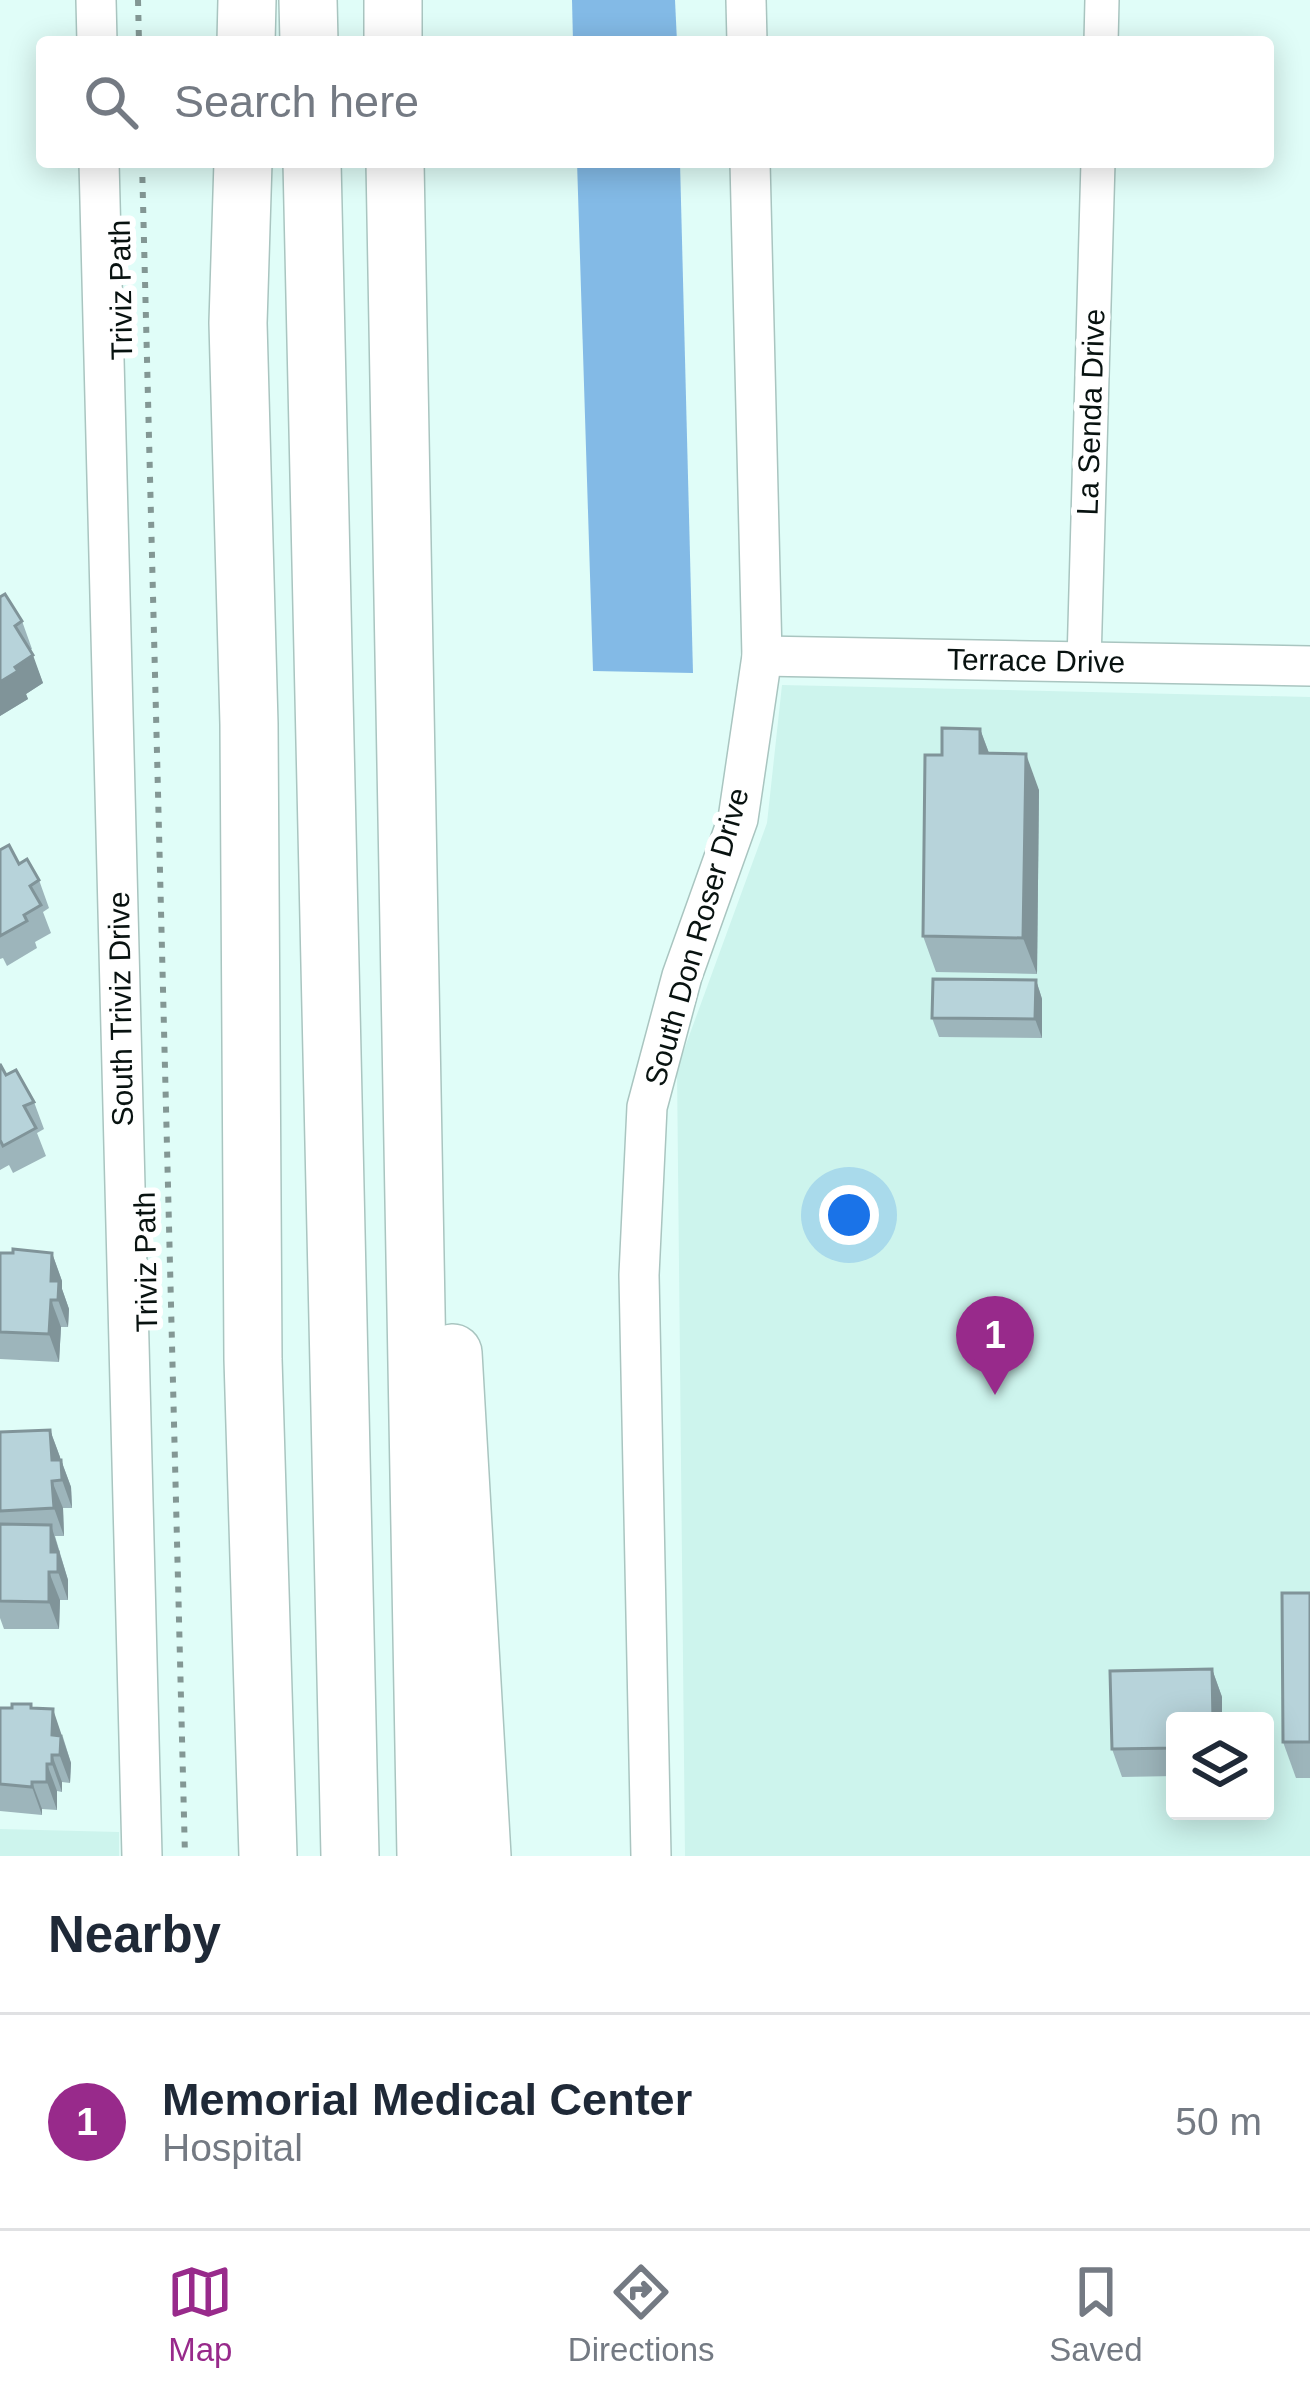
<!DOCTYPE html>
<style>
:root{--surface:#fff;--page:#f6f6f7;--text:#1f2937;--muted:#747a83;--line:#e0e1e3;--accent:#982a8b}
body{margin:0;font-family:Arial,sans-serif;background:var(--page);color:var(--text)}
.controls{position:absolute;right:36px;bottom:36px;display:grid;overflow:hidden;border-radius:12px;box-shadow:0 6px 30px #0003}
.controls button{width:108px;height:108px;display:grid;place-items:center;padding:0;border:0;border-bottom:3px solid var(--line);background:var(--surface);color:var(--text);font:60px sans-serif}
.you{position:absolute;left:849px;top:1215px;width:42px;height:42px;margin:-30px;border:9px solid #fff;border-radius:50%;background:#1a73e8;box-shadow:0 0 0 18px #1a73e833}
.badge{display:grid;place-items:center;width:78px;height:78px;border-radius:50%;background:var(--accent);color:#fff;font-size:39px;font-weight:700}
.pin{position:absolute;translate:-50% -99px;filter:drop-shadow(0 3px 6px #0008)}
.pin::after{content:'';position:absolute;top:63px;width:42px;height:36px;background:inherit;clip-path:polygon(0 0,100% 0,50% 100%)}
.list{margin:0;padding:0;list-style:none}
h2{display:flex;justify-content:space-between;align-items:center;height:156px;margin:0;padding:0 48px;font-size:51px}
h2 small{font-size:39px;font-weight:400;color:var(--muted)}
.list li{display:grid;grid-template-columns:78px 1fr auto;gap:36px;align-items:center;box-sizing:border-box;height:216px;padding:0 48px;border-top:3px solid var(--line)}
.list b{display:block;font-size:45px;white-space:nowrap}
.list p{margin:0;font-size:39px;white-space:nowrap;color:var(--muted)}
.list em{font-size:39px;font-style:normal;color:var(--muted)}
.icon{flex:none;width:66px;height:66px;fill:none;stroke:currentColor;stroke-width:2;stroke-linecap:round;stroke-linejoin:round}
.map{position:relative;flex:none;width:1310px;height:1856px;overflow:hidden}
.search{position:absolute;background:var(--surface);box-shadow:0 6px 30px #0003;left:36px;right:36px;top:36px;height:132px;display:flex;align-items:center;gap:30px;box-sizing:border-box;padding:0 42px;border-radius:12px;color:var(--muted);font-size:45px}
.sheet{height:372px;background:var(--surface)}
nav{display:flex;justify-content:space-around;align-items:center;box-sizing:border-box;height:168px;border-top:3px solid var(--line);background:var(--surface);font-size:33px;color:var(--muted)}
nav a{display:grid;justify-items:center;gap:6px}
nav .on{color:var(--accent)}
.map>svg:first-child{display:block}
.built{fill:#cdf4ed;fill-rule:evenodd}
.water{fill:#83bae6}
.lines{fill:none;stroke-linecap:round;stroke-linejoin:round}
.minor-casing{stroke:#a9c5c0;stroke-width:36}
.tertiary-casing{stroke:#a9c5c0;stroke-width:42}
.motorway-casing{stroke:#a9c5c0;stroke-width:60}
.path{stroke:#839794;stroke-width:6;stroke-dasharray:6 9;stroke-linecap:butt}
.minor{stroke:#fff;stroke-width:33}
.tertiary{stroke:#fff;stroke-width:39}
.motorway{stroke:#fff;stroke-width:57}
.wall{fill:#9db5bb}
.shaded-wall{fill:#809499}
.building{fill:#b7d3da;stroke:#809499;stroke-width:3}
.labels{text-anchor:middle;stroke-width:12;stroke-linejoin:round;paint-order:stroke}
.street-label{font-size:30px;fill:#081210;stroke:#fff}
</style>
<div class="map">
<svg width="1310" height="1856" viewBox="0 0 1310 1856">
<rect width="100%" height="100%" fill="#e0fdf8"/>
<g class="built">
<path d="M782 685 1310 697V1856H685L677 1069 767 823ZM1175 1721H1265V1811H1175Z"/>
<polygon points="0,1829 119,1832 119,1856 0,1856"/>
</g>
<g class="water">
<polygon points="572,0 675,0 677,42 573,42"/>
<polygon points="577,162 680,162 693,673 593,671"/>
</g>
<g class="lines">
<g class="minor-casing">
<g id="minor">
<polyline points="1101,42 1102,0"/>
<polyline points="1084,662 1098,162"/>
</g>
</g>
<g class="tertiary-casing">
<g id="tertiary">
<polyline points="96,0 97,42"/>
<polyline points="746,0 747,42"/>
<polyline points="99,162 142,1856"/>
<polyline points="762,656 1310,666"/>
<polyline points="651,1856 639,1275 647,1107 682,976 738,819 762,656 750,162"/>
</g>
</g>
<g class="motorway-casing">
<g id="motorway">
<polyline points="308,0 309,42"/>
<polyline points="393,0 393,42"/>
<polyline points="246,42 247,0"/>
<polyline points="243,162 238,323 249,724 253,1359 268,1856"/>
<polyline points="312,162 350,1856"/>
<polyline points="395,162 426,1856"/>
<polyline points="453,1353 482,1856"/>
</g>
</g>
<g class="path">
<polyline points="138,0 139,42"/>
<polyline points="142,162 185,1856"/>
</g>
<use href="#minor" class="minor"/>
<use href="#tertiary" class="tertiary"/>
<use href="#motorway" class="motorway"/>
</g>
<g class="wall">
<polygon points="0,597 22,621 32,649 30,650 43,683 26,694 28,699 0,716"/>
<polygon points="980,729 989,753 1039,790 1037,974 936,972 923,936 942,755"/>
<polygon points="0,850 39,880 49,908 43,912 51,933 35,942 37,948 7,966 3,958 0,959"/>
<polygon points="1036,980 1042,999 1042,1038 939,1037 932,1018"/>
<polygon points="0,1064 6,1075 34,1102 44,1129 37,1133 46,1156 13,1173 9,1165 0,1170"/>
<polygon points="0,1253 52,1253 62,1281 62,1289 69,1309 68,1327 61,1327 59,1362 0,1359"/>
<polygon points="50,1430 71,1487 72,1508 63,1508 64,1536 55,1536 68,1580 68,1600 60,1600 59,1629 4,1629 0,1618 0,1432"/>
<polygon points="1310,1593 1310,1778 1296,1778 1283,1742"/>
<polygon points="1212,1669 1222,1697 1175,1721 1175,1776 1122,1777 1112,1749"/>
<polygon points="0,1708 33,1708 63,1737 71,1763 70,1783 62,1782 62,1792 57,1791 57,1810 42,1809 42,1815 0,1811"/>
</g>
<g class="shaded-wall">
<polygon points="33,655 43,683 26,694 28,699 0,716 0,682 15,667"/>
<polygon points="980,729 993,764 980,753"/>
<polygon points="1026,754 1039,790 1037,974 1023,938"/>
<polygon points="1036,980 1042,999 1042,1038 1035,1019"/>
<polygon points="52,1253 62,1281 62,1289 69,1309 68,1327 51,1281"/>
<polygon points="51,1300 61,1327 59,1362 49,1334"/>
<polygon points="50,1430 60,1457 61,1481 52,1460"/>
<polygon points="61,1460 71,1487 72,1508 62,1480"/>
<polygon points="52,1481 63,1508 64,1536 54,1508"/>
<polygon points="51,1525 68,1580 68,1600 51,1552"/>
<polygon points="49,1572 60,1600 59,1629 49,1602"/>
<polygon points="1212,1669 1222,1697 1222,1721 1213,1721"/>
<polygon points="53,1709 71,1763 70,1783 52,1735"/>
<polygon points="52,1755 62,1782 62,1792 52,1764"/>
<polygon points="47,1764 57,1791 57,1810 47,1782"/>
<polygon points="32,1782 42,1809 42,1815 32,1787"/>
</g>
<g class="building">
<polygon points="5,594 22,621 15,626 33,655 15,667 18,671 0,682 0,597"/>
<polygon points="942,728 980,729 980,753 1026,754 1023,938 923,936 925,755 942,755"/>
<polygon points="9,845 19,864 27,859 39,880 30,886 41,905 24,915 27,921 0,936 0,850"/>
<polygon points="933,979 1036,980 1035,1019 932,1018"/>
<polygon points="0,1064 6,1075 16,1070 34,1102 24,1106 36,1128 3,1146 0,1140"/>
<polygon points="13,1249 52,1253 51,1281 59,1281 58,1300 51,1300 49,1334 0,1332 0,1253 13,1253"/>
<polygon points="50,1430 52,1460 61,1460 62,1480 52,1481 54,1508 0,1511 0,1432"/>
<polygon points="0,1524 51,1525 51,1552 58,1552 58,1572 49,1572 49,1602 0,1601"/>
<polygon points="1282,1593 1310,1593 1310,1742 1283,1742"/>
<polygon points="1212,1669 1213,1721 1175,1721 1175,1748 1112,1749 1110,1671"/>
<polygon points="12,1704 31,1704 31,1708 53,1709 52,1735 61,1736 60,1755 52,1755 52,1764 47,1764 47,1782 32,1782 32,1787 0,1784 0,1708 12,1708"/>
</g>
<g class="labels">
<g class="street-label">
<text transform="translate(121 290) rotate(-91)" y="10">Triviz Path</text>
<text transform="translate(1091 412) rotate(-88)" y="10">La Senda Drive</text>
<text transform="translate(1036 661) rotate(1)" y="10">Terrace Drive</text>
<text transform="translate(697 937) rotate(-74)" y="10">South Don Roser Drive</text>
<text transform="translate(121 1009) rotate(-91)" y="10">South Triviz Drive</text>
<text transform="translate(146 1262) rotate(-91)" y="10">Triviz Path</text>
</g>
</g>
</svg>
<div class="controls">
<button><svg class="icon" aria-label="layers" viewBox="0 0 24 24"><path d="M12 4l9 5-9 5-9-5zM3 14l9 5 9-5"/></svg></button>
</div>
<div class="you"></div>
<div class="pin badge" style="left:995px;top:1395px">1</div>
<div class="search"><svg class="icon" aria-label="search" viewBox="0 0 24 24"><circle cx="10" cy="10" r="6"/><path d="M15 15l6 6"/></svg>Search here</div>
</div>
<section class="sheet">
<h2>Nearby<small></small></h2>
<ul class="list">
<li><span class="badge">1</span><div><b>Memorial Medical Center</b><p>Hospital</p></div><em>50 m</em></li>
</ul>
</section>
<nav>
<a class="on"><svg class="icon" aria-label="map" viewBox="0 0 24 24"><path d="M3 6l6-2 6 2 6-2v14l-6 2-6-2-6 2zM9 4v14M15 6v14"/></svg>Map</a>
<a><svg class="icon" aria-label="directions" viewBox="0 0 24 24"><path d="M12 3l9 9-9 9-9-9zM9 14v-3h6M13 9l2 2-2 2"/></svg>Directions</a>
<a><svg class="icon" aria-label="saved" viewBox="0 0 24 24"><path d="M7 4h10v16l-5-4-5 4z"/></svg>Saved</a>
</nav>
